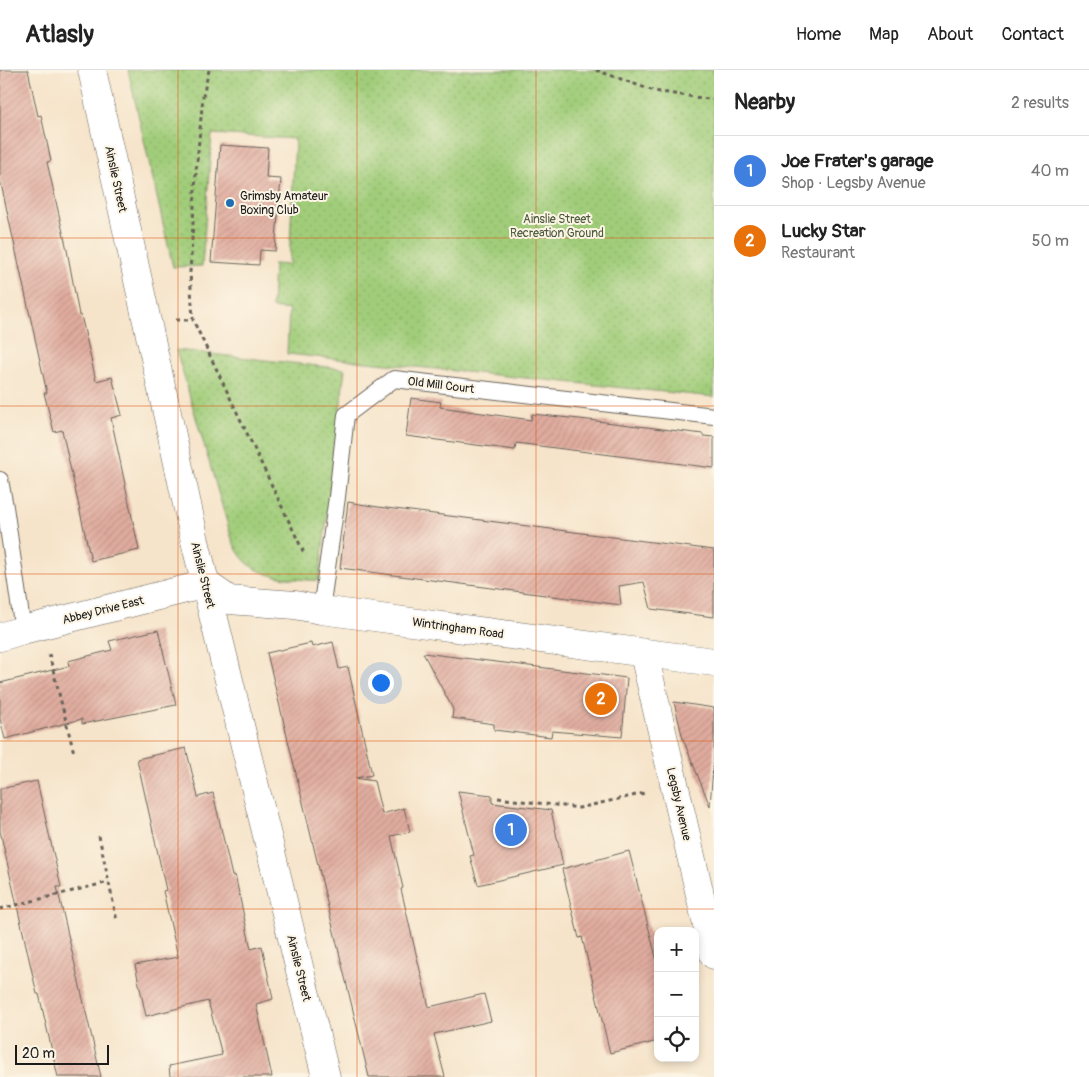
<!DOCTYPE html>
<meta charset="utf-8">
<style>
:root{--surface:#fff;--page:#f6f6f6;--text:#222;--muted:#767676;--line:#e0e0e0;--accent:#1f6fb2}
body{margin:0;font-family:Pangolin,sans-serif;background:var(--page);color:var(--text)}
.controls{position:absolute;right:15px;bottom:15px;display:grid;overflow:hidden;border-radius:10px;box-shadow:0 2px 8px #0003}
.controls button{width:45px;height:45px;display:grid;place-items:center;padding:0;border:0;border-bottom:1px solid var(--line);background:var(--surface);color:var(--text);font:25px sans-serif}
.scale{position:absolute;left:15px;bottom:12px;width:94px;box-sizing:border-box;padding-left:5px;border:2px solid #1c1c1c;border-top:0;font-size:14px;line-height:18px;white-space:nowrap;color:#1c1c1c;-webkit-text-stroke:4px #fcf5e5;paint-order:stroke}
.you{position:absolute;left:380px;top:612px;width:18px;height:18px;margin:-12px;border:4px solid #fff;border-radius:50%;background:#1a73e8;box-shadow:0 0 0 8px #1a73e833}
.badge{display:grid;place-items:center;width:32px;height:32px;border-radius:50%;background:var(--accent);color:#fff;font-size:16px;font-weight:700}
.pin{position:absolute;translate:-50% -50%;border:2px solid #fff;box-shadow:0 1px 5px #0006}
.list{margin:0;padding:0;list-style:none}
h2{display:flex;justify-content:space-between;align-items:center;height:65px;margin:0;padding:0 20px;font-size:21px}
h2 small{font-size:16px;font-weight:400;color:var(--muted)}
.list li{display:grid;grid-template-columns:32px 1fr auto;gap:15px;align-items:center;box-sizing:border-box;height:70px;padding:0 20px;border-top:1px solid var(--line)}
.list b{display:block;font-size:19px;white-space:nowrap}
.list p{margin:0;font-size:16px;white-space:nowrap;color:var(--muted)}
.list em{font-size:16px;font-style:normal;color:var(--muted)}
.icon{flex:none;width:28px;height:28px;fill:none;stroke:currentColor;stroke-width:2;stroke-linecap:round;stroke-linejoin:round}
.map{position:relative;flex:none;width:714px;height:1007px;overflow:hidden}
header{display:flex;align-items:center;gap:30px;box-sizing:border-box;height:70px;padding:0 25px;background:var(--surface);border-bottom:1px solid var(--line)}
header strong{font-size:24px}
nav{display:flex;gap:28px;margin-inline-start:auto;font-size:18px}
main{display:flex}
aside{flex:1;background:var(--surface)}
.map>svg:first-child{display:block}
.green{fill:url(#green-dots);stroke:#5e744b}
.building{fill:url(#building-hatch)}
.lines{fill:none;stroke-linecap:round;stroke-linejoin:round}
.service-casing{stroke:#686259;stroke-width:18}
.minor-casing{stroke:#686259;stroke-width:29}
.path{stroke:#686259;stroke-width:3;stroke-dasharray:4 4;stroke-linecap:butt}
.service{stroke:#fff;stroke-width:16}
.minor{stroke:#fff;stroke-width:28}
.grid{fill:none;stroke:#de560d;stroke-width:1;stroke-opacity:0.55}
.poi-dot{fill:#1f6fb2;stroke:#fcf5e5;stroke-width:2}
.labels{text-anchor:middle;stroke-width:4;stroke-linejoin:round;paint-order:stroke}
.street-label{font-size:12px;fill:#1c1c1c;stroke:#fcf5e5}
.poi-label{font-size:12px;fill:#1c1c1c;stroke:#fcf5e5;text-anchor:start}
.park-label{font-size:12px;fill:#4b5a3d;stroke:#fcf5e5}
</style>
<header>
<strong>Atlasly</strong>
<nav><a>Home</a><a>Map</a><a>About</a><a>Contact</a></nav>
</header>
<main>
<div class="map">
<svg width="714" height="1007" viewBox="0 0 714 1007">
<defs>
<pattern id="green-dots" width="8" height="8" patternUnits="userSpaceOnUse" patternTransform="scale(1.25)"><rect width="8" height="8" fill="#a1cd7a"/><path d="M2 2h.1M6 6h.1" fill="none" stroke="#8aaf69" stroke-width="1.8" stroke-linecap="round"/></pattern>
<pattern id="building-hatch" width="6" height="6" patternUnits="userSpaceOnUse" patternTransform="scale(1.25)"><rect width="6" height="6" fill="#e0ac9f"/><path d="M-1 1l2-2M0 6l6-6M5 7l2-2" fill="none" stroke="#c09388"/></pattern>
</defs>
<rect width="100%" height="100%" fill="#fcf5e5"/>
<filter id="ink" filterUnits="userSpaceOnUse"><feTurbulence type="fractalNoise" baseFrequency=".02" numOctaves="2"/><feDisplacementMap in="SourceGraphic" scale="10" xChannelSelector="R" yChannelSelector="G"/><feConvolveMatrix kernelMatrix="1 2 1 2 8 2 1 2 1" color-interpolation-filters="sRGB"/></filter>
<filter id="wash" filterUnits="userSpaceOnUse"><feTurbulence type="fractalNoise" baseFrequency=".0096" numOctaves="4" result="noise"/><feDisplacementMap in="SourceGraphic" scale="20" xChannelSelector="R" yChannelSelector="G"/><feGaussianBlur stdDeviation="1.12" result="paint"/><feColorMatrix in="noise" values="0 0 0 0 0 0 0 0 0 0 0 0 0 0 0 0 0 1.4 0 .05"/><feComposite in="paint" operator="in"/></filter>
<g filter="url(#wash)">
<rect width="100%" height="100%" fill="#f6e4ca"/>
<g class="green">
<polygon points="128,0 714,0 714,327 287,284 289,240 272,238 274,194 289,195 295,69 212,64 202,196 173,197"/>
<path d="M176 280 345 299 319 511C281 507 245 510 231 466Z"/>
</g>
<g id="blocks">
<g class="building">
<polygon points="0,0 28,0 38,46 41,45 51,91 47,92 67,180 79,245 81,245 96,311 112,307 122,345 111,348 139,480 91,491 62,360 54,362 44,323 47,323 0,109"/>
<polygon points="220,75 268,78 266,108 281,109 275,181 260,180 259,195 211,192"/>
<polygon points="411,328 441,332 440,337 531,350 532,344 589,350 703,364 703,366 714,367 714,398 516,373 515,380 406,366"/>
<polygon points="348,432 378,437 403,440 714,480 714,547 651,539 644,512 619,516 621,535 340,498"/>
<polygon points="158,560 176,635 82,654 82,649 5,669 0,649 0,613 69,596 68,591 112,580 109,571"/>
<polygon points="333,572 339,599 348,597 372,705 355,708 374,711 382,744 404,738 410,762 391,766 403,818 401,819 413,871 429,937 484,924 491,951 434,964 445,1007 369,1007 267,583 311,573 312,577"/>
<polygon points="423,583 627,608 622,667 552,661 551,667 494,660 494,654 452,648 453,639"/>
<polygon points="674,632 714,638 714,684 710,736 683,669"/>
<polygon points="186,678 198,727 213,723 232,806 235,805 251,879 262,876 273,929 256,934 272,1007 170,1007 169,996 222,985 208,931 146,946 135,895 178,887 163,821 166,820 137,689"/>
<polygon points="37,711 61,817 57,817 101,1007 58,1007 39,924 37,924 0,761 0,719"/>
<polygon points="458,721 492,725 492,733 551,740 563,795 478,815 470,786 474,785"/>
<polygon points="629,781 658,895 658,971 610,983 582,867 579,868 562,799"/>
</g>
</g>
</g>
<g filter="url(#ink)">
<use href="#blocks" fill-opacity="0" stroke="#686259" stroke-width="1"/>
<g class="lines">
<g class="service-casing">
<g id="service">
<polyline points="0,410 5,437 23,560"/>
<polyline points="321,540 337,427 346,345 394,309 714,346"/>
</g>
</g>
<g class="minor-casing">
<g id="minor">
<polyline points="92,0 195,471 326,1007"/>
<polyline points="206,514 229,530 295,535 321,540 714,592"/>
<polyline points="0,567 23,560 206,514"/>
<polyline points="644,584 714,885"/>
</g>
</g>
<g class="path">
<polyline points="209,0 203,26 196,103 190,202 193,250 304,483"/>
<polyline points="596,0 654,21 708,29 714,29"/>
<polyline points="176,250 193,250"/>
<polyline points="49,584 74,683"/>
<polyline points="498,728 579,738 645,723"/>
<polyline points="99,766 117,851"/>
<polyline points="0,839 109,812"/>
</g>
<use href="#service" class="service"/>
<use href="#minor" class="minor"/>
</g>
</g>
<path class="grid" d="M178 0V1007M357 0V1007M536 0V1007M0 168H714M0 336H714M0 504H714M0 671H714M0 839H714"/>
<circle class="poi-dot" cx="230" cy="133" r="5"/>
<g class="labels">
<g class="street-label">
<text transform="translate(116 109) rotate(78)" y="4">Ainslie Street</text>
<text transform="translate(441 315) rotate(7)" y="4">Old Mill Court</text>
<text transform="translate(203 505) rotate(76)" y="4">Ainslie Street</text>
<text transform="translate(103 540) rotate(-14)" y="4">Abbey Drive East</text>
<text transform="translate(458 558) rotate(8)" y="4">Wintringham Road</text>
<text transform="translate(679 734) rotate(77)" y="4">Legsby Avenue</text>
<text transform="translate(299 898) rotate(76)" y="4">Ainslie Street</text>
</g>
<g class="poi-label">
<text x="240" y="130">Grimsby Amateur<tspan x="240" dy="14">Boxing Club</tspan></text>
</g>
<g class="park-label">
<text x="557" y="153">Ainslie Street<tspan x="557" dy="14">Recreation Ground</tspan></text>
</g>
</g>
</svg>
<div class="controls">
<button>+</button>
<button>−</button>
<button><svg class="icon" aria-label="locate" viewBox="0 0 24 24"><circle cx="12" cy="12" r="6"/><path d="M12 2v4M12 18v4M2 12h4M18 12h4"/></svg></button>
</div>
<div class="scale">20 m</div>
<div class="you"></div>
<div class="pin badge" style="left:511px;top:760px;background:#3f7fe0">1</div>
<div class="pin badge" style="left:601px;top:629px;background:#e8710a">2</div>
</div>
<aside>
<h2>Nearby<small>2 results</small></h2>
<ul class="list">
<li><span class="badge" style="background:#3f7fe0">1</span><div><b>Joe Frater's garage</b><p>Shop · Legsby Avenue</p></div><em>40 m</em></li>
<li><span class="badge" style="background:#e8710a">2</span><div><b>Lucky Star</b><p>Restaurant</p></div><em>50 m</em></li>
</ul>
</aside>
</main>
